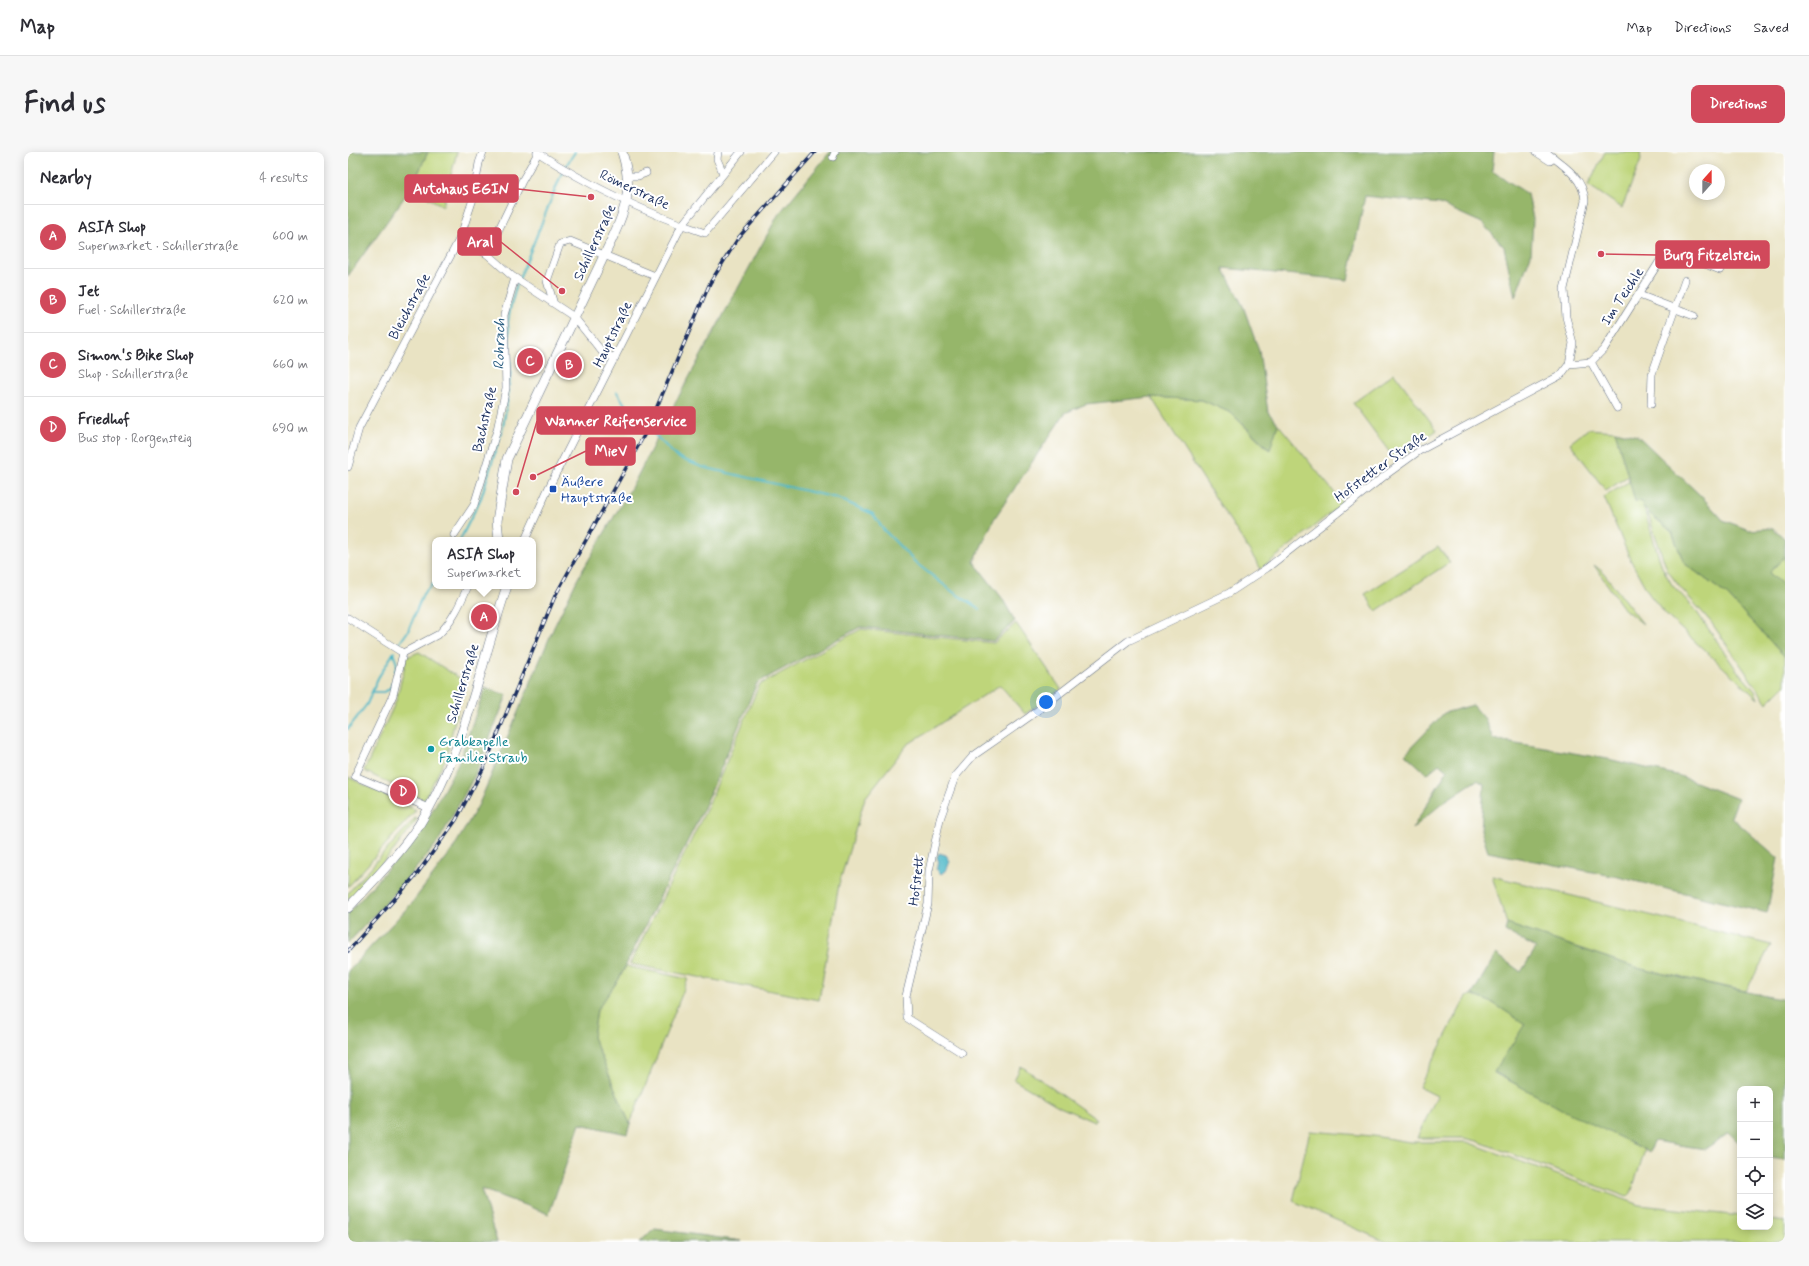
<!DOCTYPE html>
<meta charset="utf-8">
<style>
:root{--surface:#fff;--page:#f7f7f7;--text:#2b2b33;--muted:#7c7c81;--line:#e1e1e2;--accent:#d1495b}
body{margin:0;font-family:Mynerve,sans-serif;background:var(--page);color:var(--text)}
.controls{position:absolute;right:12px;bottom:12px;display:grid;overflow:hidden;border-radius:8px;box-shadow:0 2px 10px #0003}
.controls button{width:36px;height:36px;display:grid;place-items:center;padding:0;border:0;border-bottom:1px solid var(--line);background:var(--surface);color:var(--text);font:20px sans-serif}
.compass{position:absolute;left:1341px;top:12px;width:36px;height:36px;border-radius:50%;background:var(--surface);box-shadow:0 2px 10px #0003;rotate:21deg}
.you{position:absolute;left:698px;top:550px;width:14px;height:14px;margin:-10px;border:3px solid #fff;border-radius:50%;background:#1a73e8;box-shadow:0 0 0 6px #1a73e833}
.badge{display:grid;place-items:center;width:26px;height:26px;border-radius:50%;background:var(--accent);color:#fff;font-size:13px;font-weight:700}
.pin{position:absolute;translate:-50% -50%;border:2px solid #fff;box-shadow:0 1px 4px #0006}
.popup{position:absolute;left:84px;top:385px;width:104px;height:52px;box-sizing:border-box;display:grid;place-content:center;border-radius:8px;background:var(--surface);filter:drop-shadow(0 1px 3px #0005);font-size:13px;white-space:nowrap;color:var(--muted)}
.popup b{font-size:15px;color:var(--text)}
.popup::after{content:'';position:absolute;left:50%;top:100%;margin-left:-8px;border:8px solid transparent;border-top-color:var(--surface)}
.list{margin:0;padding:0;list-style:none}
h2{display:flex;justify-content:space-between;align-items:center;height:52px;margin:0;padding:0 16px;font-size:17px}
h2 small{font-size:13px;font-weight:400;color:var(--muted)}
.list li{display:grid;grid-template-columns:26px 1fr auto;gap:12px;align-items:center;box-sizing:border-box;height:64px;padding:0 16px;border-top:1px solid var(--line)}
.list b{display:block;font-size:15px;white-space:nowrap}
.list p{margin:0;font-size:13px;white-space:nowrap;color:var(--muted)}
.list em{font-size:13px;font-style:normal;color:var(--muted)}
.icon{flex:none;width:22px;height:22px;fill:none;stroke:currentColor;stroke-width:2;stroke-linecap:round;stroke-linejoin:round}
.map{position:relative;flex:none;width:1437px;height:1090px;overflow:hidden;border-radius:8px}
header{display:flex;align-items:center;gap:24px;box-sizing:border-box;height:56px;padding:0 20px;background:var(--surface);border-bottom:1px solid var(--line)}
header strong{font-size:19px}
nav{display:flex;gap:22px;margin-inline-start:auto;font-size:14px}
.intro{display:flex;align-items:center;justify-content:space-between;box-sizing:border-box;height:96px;padding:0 24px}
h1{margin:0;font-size:28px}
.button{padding:10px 18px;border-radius:8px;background:var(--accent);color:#fff;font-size:14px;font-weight:700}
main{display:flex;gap:24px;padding:0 24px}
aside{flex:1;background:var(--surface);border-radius:8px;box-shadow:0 2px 10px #0003}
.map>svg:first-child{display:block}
.green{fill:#bed57a;stroke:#6c826c}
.forest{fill:#96b66a;stroke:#587264}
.water{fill:#4bb7c7;stroke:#337392}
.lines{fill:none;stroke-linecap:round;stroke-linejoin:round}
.stream{stroke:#4bb7c7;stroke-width:2}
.minor-casing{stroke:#636e81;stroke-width:8}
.major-casing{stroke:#636e81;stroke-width:10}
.minor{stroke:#fff;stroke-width:7}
.major{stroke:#fff;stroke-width:9}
.rail-casing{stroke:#1b2f5e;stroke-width:3.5}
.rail{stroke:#fff;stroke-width:2;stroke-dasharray:6;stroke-linecap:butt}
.transit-dot{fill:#1a4fb4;stroke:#fff;stroke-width:1.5}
.culture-dot{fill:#0f9aa8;stroke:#fff;stroke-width:1.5}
.labels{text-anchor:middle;stroke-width:4;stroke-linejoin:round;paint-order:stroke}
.street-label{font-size:14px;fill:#1b2f5e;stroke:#fff}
.transit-label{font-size:14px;fill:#164399;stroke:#fff;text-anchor:start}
.culture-label{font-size:14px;fill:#0d838f;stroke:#fff;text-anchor:start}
.water-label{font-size:15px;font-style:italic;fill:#2c5f83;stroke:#fff}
.leader{fill:none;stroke:#d1495b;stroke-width:1.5}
.callout-dot{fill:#d1495b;stroke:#fff;stroke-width:1.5}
.callout{fill:#d1495b;stroke:#d1495b;stroke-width:1.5}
.callout-label{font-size:15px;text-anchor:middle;font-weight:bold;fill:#fff}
</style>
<header>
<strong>Map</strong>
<nav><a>Map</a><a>Directions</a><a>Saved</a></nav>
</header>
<div class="intro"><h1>Find us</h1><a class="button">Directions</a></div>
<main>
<aside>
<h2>Nearby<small>4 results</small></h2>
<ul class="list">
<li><span class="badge">A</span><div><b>ASIA Shop</b><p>Supermarket · Schillerstraße</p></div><em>600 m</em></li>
<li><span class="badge">B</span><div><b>Jet</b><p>Fuel · Schillerstraße</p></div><em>620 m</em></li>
<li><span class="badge">C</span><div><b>Simon's Bike Shop</b><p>Shop · Schillerstraße</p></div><em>660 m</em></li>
<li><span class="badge">D</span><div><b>Friedhof</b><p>Bus stop · Rorgensteig</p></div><em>690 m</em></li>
</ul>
</aside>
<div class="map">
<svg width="1437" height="1090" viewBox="0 0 1437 1090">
<rect width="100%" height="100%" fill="#fff"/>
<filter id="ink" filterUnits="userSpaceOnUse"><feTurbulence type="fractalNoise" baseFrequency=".025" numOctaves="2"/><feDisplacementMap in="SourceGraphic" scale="8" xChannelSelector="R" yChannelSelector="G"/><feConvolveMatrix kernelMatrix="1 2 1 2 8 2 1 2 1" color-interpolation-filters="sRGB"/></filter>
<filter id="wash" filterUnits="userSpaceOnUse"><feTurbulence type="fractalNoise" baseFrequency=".012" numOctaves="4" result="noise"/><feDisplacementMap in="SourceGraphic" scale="16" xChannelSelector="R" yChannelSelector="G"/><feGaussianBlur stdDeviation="0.9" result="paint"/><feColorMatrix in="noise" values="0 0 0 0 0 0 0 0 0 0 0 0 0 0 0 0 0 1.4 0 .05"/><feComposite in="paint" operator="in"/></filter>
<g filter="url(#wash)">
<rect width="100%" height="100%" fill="#e9e3c3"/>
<g class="green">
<polygon points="80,0 109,0 95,54 63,36"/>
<polygon points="1257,0 1292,0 1293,8 1274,56 1240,33"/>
<polygon points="1046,221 1089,278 1048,309 1005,251"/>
<polygon points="803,245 854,248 883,261 921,298 930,272 995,351 913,417"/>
<polygon points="1240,277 1267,279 1280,324 1258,339 1222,291"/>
<polygon points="1282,329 1287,349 1294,350 1314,415 1324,433 1346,456 1388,517 1407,539 1410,547 1319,464 1301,442 1282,407 1256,345"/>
<polygon points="1299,359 1324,380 1336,411 1379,443 1437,505 1437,533 1419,551 1363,470 1331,434 1319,418"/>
<polygon points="1090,395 1102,410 1028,459 1017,442"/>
<polygon points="1437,404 1437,434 1421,421"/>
<polygon points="1246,413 1255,420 1295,472 1276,457"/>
<polygon points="668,471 713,537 677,562 652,533 559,593 517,646 491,732 471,848 282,812 359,656 411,533 513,477 646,491"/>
<polygon points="71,500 116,529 98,606 76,648 16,619 48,549 59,505"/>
<polygon points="0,625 68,658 0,735"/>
<polygon points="67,666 69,667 46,698 0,749 0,741"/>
<polygon points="1144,724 1423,793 1398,839 1293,817 1159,772"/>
<polygon points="278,814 340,827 282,972 245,885 249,858 271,827"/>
<polygon points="1124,843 1145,851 1178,872 1146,921 1297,998 1283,1041 1279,1045 1129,989 1116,986 1069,986 1089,944 1071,935 1118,845"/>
<polygon points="673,914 748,967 746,970 712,955 666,928"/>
<polygon points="962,979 1025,984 1062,990 1119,990 1292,1053 1392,1064 1392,1075 1422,1075 1422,1068 1437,1070 1437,1090 1038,1090 945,1049"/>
</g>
<g class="forest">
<polygon points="0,0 80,0 63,36 0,124"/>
<polygon points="482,0 1146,0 1144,19 1180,42 1185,67 1183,103 1167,145 1156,95 1134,71 1092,52 1017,44 1000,128 875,116 895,154 911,199 920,260 930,272 922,298 883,261 854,248 803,245 738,252 717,261 646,367 626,410 654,446 667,469 646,489 512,475 409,531 356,656 271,827 249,858 245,885 282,972 279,982 232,972 201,1062 133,1037 149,1090 0,1090 0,819 63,752 105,697 131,652 206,475 230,426 287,329 320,264 430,63"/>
<polygon points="1267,279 1290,284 1355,346 1375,368 1401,378 1425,376 1437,387 1437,404 1421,421 1437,434 1437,505 1379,443 1336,411 1324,380 1295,356 1294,350 1287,349"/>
<polygon points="137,536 159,543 127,623 90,690 47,741 0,791 0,762 74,677 110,612"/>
<polygon points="1125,553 1137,567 1145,587 1260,607 1332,624 1390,647 1383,665 1430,706 1419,761 1270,725 1140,700 1133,678 1136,632 1129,628 1097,649 1064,677 1099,619 1091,612 1079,622 1057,602 1096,561"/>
<polygon points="1159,772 1293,817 1437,848 1437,1008 1422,1006 1422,937 1392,937 1392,992 1381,981 1357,997 1306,989 1302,1000 1215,958 1146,920 1177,872 1145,851 1124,843 1148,802 1173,820 1188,796 1157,779"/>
<polygon points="307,1077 394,1089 291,1090"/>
</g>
<polygon class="water" points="591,701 598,703 602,709 599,717 593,722 588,717 591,711 589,705"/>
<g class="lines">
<g class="stream">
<polyline points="217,15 227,0"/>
<polyline points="161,234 163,218 160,170 162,157 168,135 215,18"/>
<polyline points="269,240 285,265 292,271"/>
<polyline points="303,279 329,305 354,315 489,346 525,362 535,377 568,411 605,440 632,457"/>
<polyline points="112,388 133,346 155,275 161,238"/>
<polyline points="51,492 60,479 75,442 87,430"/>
<polyline points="45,501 49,512 47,519"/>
<polyline points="24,540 36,540 42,537 44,531"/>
<polyline points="0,577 19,552 30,526 46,500"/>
</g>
</g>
</g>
<g filter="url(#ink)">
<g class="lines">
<g class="minor-casing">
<g id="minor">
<path d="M189 0C241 34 298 61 357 81L426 0"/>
<polyline points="370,0 369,7 375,21"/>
<polyline points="1188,0 1202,9 1206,6"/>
<polyline points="485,5 487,0"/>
<polyline points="280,24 290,24 298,21"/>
<polyline points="112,86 139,102 164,124 226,165 255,201 267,206"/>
<polyline points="139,102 174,29 190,1"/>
<polyline points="1291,143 1346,164"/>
<polyline points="205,149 199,129 212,92 222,89 307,124"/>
<polyline points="1243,210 1269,256"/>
<polyline points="1221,212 1243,210 1256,197 1318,99 1327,100 1372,118"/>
<polyline points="1303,252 1304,222 1337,128"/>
<polyline points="0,315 11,276 112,86 125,47 131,11 135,0"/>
<polyline points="106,383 126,353 149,278 158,236 156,163 167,126"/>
<polyline points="177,388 201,335 334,73 393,0"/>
<polyline points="0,466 55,501"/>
<polyline points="55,501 45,543 7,624 81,656"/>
<path d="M55 501 91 482C105 468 112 452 120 434"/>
<path d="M614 901 559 866 558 844 580 752 581 719 592 667 607 625 625 604 681 565 780 489 881 441 919 416 1039 322 1071 299 1213 223 1221 212 1225 191 1218 165 1216 137 1237 49C1236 26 1215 13 1198 0"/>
</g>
</g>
<g class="major-casing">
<g id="major">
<path d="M151 388 149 369 159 307 264 87C279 55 285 35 274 0"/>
<path d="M0 756C25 729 51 703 71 673 117 600 132 514 159 434"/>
</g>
</g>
<use href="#minor" class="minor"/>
<use href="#major" class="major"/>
<g class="rail-casing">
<polyline id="rail" points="0,799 69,722 108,668 136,615 207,444 299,278 362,131 391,85 467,0"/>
</g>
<use href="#rail" class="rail"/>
</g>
</g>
<rect class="transit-dot" x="201" y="333" width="8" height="8" rx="2"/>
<circle class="culture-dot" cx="83" cy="597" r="4"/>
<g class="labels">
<g class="street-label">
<text transform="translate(287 37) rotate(25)" y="5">Römerstraße</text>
<text transform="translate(246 90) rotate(-65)" y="5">Schillerstraße</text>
<text transform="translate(1274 144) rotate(-57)" y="5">Im Teichle</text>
<text transform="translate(61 154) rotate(-62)" y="5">Bleichstraße</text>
<text transform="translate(264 182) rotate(-64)" y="5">Hauptstraße</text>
<text transform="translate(136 267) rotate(-77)" y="5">Bachstraße</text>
<text transform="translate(1032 314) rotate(-36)" y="5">Hofstetter Straße</text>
<text transform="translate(114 531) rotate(-73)" y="5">Schillerstraße</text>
<text transform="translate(568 728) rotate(-83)" y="5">Hofstett</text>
</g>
<g class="transit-label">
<text x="213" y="334">Äußere<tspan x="213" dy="16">Hauptstraße</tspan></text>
</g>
<g class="culture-label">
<text x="91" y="594">Grabkapelle<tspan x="91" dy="16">Familie Straub</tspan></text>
</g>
<g class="water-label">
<text transform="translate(151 192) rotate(-89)" y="5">Rohrach</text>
</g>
</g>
<path class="leader" d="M243 45L170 37M214 139L153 90M1253 102L1308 103M168 340L189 269M185 325L238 299"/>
<g class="callout-dot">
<circle cx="243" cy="45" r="4"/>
<circle cx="214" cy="139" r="4"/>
<circle cx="1253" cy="102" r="4"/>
<circle cx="168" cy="340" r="4"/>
<circle cx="185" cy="325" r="4"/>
</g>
<g class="callout">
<rect x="57" y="23" width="113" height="27" rx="4"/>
<rect x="110" y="76" width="43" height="27" rx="4"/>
<rect x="1308" y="89" width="113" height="27" rx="4"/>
<rect x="189" y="255" width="158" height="27" rx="4"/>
<rect x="238" y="286" width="49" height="27" rx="4"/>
</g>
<g class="callout-label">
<text x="113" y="42">Autohaus EGIN</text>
<text x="132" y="95">Aral</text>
<text x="1364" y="108">Burg Fitzelstein</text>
<text x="268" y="274">Wanner Reifenservice</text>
<text x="263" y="304">MieV</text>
</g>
</svg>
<div class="controls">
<button>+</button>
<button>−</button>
<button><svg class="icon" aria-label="locate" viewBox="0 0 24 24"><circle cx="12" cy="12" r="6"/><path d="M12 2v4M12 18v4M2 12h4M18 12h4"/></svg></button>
<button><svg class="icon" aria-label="layers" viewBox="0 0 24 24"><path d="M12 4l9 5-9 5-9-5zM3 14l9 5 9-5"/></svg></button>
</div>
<svg class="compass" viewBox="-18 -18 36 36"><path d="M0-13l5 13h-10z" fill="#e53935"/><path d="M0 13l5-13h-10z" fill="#7c7c81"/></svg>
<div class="you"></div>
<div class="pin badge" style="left:136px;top:465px">A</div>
<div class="popup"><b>ASIA Shop</b>Supermarket</div>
<div class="pin badge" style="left:221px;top:213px">B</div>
<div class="pin badge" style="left:182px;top:209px">C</div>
<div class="pin badge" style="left:55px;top:640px">D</div>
</div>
</main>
